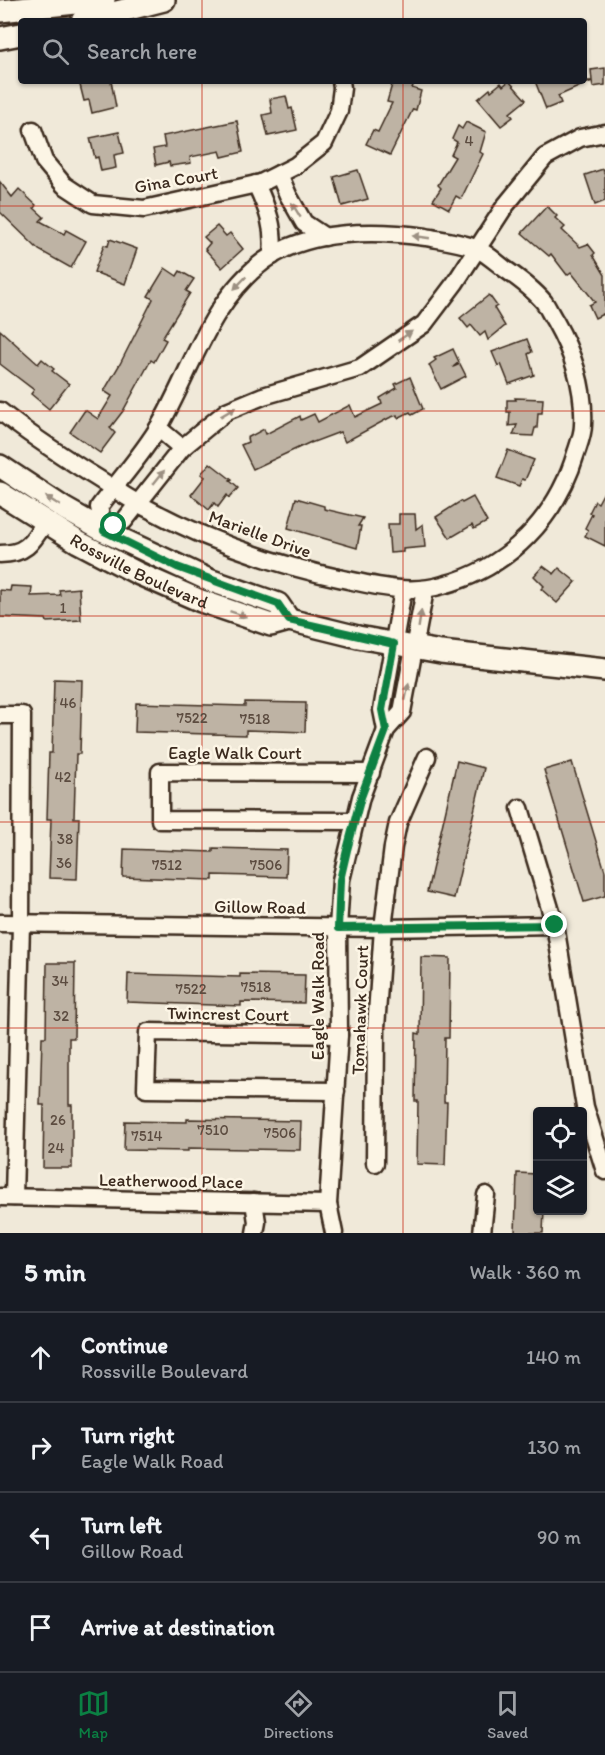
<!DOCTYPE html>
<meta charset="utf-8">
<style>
:root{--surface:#171b24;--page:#20242c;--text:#f1f3f6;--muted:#9ea1a6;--line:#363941;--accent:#0b8043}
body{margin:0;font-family:Itim,sans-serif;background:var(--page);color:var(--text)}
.controls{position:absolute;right:18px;bottom:18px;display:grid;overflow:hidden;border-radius:6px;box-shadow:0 2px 4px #0004}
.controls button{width:54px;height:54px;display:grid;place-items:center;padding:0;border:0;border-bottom:2px solid var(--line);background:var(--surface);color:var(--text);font:30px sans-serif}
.stop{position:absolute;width:18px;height:18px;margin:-14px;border:4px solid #0b8043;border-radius:50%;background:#fff}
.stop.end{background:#0b8043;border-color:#fff;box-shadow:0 2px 6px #0008}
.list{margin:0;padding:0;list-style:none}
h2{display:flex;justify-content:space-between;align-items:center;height:78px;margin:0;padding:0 24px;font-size:26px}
h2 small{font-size:20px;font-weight:400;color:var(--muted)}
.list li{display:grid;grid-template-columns:39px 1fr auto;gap:18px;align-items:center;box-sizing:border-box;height:90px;padding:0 24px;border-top:2px solid var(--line)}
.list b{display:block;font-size:22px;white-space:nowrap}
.list p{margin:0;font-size:20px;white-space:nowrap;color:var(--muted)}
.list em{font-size:20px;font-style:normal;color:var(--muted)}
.icon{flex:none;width:33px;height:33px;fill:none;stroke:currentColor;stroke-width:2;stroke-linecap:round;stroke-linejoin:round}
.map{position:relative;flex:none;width:605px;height:1233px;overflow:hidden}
.search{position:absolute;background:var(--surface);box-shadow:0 2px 4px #0004;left:18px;right:18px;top:18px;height:66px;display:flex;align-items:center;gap:15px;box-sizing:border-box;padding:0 21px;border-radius:6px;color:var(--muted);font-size:22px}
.sheet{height:438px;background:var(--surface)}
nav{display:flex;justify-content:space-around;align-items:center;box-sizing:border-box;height:84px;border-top:2px solid var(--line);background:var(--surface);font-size:16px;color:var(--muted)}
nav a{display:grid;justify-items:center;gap:3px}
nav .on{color:var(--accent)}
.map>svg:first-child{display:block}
.building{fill:#beb3a4;stroke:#3b2a1e;stroke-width:1.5}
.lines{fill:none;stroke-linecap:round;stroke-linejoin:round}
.minor-casing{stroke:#3b2a1e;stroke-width:21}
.major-casing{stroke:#3b2a1e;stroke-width:26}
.minor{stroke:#fcf5e5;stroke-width:16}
.major{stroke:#fcf5e5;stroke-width:21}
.oneway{fill:#9c9082}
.route{stroke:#0b8043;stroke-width:8}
.grid{fill:none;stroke:#c8321e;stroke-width:1.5;stroke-opacity:0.55}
.labels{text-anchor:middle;stroke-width:5;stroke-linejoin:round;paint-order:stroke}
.number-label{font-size:15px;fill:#5c4c40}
.street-label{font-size:18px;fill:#3b2a1e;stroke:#fcf5e5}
</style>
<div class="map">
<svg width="605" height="1233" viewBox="0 0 605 1233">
<rect width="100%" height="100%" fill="#f0e9d9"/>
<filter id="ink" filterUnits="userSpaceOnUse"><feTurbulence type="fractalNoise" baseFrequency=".0167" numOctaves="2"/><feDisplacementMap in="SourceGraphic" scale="12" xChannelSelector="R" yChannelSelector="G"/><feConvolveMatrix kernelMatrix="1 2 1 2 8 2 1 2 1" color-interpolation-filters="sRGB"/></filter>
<g filter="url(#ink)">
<g class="building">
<polygon points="605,68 605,85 593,87 592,81 558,96 561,103 546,109 535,81 592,81 591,70"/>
<polygon points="79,81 111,81 116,107 92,113 89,100 84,101"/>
<polygon points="393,81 415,81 412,88 421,91 416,110 413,109 390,155 366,144 373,130 378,132 392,103 387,102"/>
<polygon points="509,81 526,100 510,113 513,117 501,126 478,99 490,89 491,91 501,83 503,86"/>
<polygon points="286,96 289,109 292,108 297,130 268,136 263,115 272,113 270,99"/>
<polygon points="237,121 243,152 222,157 220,151 190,157 191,163 170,166 169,162 156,165 153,149 165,147 163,136"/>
<polygon points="466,122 486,132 480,152 483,154 461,199 456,196 449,209 433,200 441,188 438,185 455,157 451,155 457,142 452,139 458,126 462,129"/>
<polygon points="119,132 124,153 114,155 116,168 101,171 98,157 95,158 90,138"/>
<polygon points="603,169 605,176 605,201 595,205 585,175"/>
<polygon points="358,170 368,199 342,206 334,177"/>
<polygon points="0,182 12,197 19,189 36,205 34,208 44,217 40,221 64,234 66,230 86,241 71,268 39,250 0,212"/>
<polygon points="547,206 557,216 555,218 565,227 562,230 580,247 588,244 595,253 593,255 605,275 605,316 603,314 595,318 589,305 595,302 571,272 567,275 551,254 549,256 522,233"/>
<polygon points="217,226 226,236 230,233 243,249 222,268 205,249 210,243 204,237"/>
<polygon points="110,239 137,249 125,284 94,272 104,245 108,246"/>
<polygon points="165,268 177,276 180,271 194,279 186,291 190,293 162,338 166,340 154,362 151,360 123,411 110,428 115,433 100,453 70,432 85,410 98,419 112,396 104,391 120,364 153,299 148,296"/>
<polygon points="489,295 497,306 494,308 505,326 488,340 485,332 480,336 471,325 468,328 460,318"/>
<polygon points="0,330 38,364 42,359 54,369 52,371 69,384 49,409 31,394 34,390 0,364"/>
<polygon points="527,339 532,352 528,354 534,375 509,384 501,364 498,366 492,352"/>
<polygon points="453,349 459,362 453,367 460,364 466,376 441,389 429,365 436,360 434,358"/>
<polygon points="410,377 423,409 412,415 410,412 398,418 397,415 389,418 345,442 340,432 311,443 311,442 253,469 241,445 248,442 247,438 264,429 266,434 300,416 301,420 314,414 318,422 350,405 355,417 382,404 380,398 397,388 395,384"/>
<polygon points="515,398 543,399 542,413 538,413 537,428 535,428 533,436 513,435 517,425 509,426 510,412 507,412 507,400 516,400"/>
<polygon points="508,450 534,460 525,480 522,479 519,486 497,478"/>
<polygon points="210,463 232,480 230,481 238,488 229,498 227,495 218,507 214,503 209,510 191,495 205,477 201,474"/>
<polygon points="605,490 605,546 585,536 588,530 585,528 592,514 589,513 595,501 598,503"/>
<polygon points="473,497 487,522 474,529 472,525 450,538 436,517 461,501 462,503"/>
<polygon points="296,498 324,506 324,509 363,518 358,526 361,526 357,548 288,528"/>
<polygon points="399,514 415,514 416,529 423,524 425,547 403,549 403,552 390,553 388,524 399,524"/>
<polygon points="543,566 554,574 559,568 576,582 557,603 541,589 544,586 534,576"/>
<polygon points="11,586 32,587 31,596 60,595 59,590 79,588 81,620 47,622 46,619 0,617 0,590 10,591"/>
<polygon points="54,679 82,680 80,754 76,754 74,818 79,818 77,879 49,878 51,819 47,819 49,753 52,753"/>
<polygon points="245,702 306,703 305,732 246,730 246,735 135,732 136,703 245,706"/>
<polygon points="457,761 484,768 454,898 427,892"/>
<polygon points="572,762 605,871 605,896 584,902 544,770"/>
<polygon points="213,848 287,850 286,877 213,875 213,880 123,877 124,849 213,852"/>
<polygon points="421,957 450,958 449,1038 445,1038 444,1102 447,1102 445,1165 417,1164 418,1101 415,1101 416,1033 420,1034"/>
<polygon points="47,963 75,963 74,1038 69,1038 69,1105 72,1105 72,1168 43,1168 44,1105 40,1105 42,1037 46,1037"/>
<polygon points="128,974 240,977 240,974 305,975 304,1003 241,1002 241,1006 127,1002"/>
<polygon points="187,1119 301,1121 300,1150 188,1148 188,1151 124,1150 125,1121 187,1122"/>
<polygon points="517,1173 537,1174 537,1210 544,1210 543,1233 515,1233"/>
</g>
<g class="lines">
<g class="minor-casing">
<g id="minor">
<polyline points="33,130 44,161 64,185 93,204 144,209 261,183 295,166 324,143 339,111 342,88 341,81"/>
<polyline points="279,174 288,195 304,223 325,237"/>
<path d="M256 184C268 210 275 227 272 256"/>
<path d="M0 411C28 434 59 454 89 473 106 483 122 495 139 504 203 539 272 564 343 579 376 586 410 595 443 585 509 568 557 517 576 453 579 444 583 434 583 425 585 388 573 353 555 321 551 315 548 308 544 302 534 290 518 278 505 269 496 262 486 253 476 248 460 242 442 240 426 237 376 230 307 229 264 261 210 301 192 369 160 425 143 454 119 480 99 507L104 531 124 521 182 448 227 411 263 396 360 368 424 324 455 283 505 206 545 157 580 138 605 133"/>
<polyline points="158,428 182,448"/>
<path d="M0 554C26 554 32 543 45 522"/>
<polyline points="0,715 22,715 21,924 14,1197"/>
<polyline points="386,730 382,710 403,590"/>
<polyline points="520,808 555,925 585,1107 605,1171"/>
<polyline points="354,821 160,820 160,772 371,773"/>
<polyline points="0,923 383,928 555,925"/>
<polyline points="336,1091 146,1089 148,1032 339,1035"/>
<polyline points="375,1163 376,1028 383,928 393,847 398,823 427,757"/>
<polyline points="0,1197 328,1204"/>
<polyline points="254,1202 257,1222 255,1233"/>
<polyline points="334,1233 328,1204 339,1035 338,928 341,880 361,797 386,730 402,712 425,590"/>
<polyline points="482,1233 486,1195"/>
</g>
</g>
<g class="major-casing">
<g id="major">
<polyline points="0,11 104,0"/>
<polyline points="82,21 164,0"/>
<polyline points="0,38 21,34"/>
<polyline points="0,466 65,509 104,531 209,580 278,604 289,620"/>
<path id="s1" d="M0 493 78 542 137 573 201 601 271 625 289 620 358 637 441 652 605 670"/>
</g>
</g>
<use href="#minor" class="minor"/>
<use href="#major" class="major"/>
</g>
<defs><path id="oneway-solid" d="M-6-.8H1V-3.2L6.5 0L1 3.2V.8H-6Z" transform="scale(1.5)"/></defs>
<g class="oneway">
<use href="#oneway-solid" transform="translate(296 210) rotate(-121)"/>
<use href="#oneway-solid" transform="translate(421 237) rotate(-172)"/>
<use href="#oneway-solid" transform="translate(240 283) rotate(134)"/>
<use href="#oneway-solid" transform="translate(405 336) rotate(-34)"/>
<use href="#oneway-solid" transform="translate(228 412) rotate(-31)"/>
<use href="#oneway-solid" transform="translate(159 477) rotate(-51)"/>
<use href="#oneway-solid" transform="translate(53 501) rotate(-148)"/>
<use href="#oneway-solid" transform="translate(238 614) rotate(19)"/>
<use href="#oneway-solid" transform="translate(420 619) rotate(-81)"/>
<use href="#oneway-solid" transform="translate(407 692) rotate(-78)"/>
</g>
</g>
<g class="lines" filter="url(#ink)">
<polyline class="route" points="114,526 104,531 177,567 278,604 289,620 394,644 382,710 386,730 361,797 347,850 340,880 338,928 555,925"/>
</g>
<path class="grid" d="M202 0V21M403 0V21M202 81V1233M403 81V1233M0 206H605M0 411H605M0 616H605M0 822H605M0 1028H605"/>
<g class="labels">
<g class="number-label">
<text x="469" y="146">4</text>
<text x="63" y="613">1</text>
<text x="68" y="708">46</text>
<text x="192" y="723">7522</text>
<text x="255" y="724">7518</text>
<text x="63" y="782">42</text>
<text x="65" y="844">38</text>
<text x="64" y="868">36</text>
<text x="167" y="870">7512</text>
<text x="266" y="870">7506</text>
<text x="60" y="986">34</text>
<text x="256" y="992">7518</text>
<text x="191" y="994">7522</text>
<text x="61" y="1021">32</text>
<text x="58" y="1125">26</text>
<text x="213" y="1135">7510</text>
<text x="280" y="1138">7506</text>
<text x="147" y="1141">7514</text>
<text x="56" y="1153">24</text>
</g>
<g class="street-label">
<text transform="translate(176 180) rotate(-10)" y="6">Gina Court</text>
<text transform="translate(260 534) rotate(20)" y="6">Marielle Drive</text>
<text dy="6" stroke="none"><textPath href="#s1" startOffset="160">Rossville Boulevard</textPath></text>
<text x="235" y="759">Eagle Walk Court</text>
<text transform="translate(260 907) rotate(1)" y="6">Gillow Road</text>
<text transform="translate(318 996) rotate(-90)" y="6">Eagle Walk Road</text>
<text transform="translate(360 1010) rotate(-88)" y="6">Tomahawk Court</text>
<text transform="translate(228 1014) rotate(1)" y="6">Twincrest Court</text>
<text transform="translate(171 1181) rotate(1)" y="6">Leatherwood Place</text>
</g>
</g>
</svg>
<div class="controls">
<button><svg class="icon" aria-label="locate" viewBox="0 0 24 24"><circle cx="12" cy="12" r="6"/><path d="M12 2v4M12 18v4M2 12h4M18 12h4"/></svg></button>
<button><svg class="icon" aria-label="layers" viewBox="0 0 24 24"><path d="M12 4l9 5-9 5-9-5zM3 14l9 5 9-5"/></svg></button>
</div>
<div class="stop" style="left:114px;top:526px"></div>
<div class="stop end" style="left:555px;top:925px"></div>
<div class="search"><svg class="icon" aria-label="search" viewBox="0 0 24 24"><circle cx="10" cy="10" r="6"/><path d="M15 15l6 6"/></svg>Search here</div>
</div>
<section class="sheet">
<h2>5 min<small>Walk · 360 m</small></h2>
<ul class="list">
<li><svg class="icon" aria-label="ahead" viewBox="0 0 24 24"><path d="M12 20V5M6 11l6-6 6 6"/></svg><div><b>Continue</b><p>Rossville Boulevard</p></div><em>140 m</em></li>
<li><svg class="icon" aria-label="right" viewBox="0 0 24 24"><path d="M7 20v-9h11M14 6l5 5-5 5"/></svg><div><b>Turn right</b><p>Eagle Walk Road</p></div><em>130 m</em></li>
<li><svg class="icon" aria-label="left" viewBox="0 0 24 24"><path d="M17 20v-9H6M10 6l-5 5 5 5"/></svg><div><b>Turn left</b><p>Gillow Road</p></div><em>90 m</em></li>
<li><svg class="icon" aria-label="arrive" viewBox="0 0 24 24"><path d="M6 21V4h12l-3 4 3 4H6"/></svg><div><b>Arrive at destination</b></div></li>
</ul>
</section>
<nav>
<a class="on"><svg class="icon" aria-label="map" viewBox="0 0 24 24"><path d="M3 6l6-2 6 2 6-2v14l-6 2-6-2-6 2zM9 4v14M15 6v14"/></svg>Map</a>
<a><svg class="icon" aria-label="directions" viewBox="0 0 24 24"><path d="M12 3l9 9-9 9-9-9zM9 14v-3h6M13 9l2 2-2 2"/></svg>Directions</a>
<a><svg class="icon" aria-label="saved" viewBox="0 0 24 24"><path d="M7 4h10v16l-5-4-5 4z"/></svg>Saved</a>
</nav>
